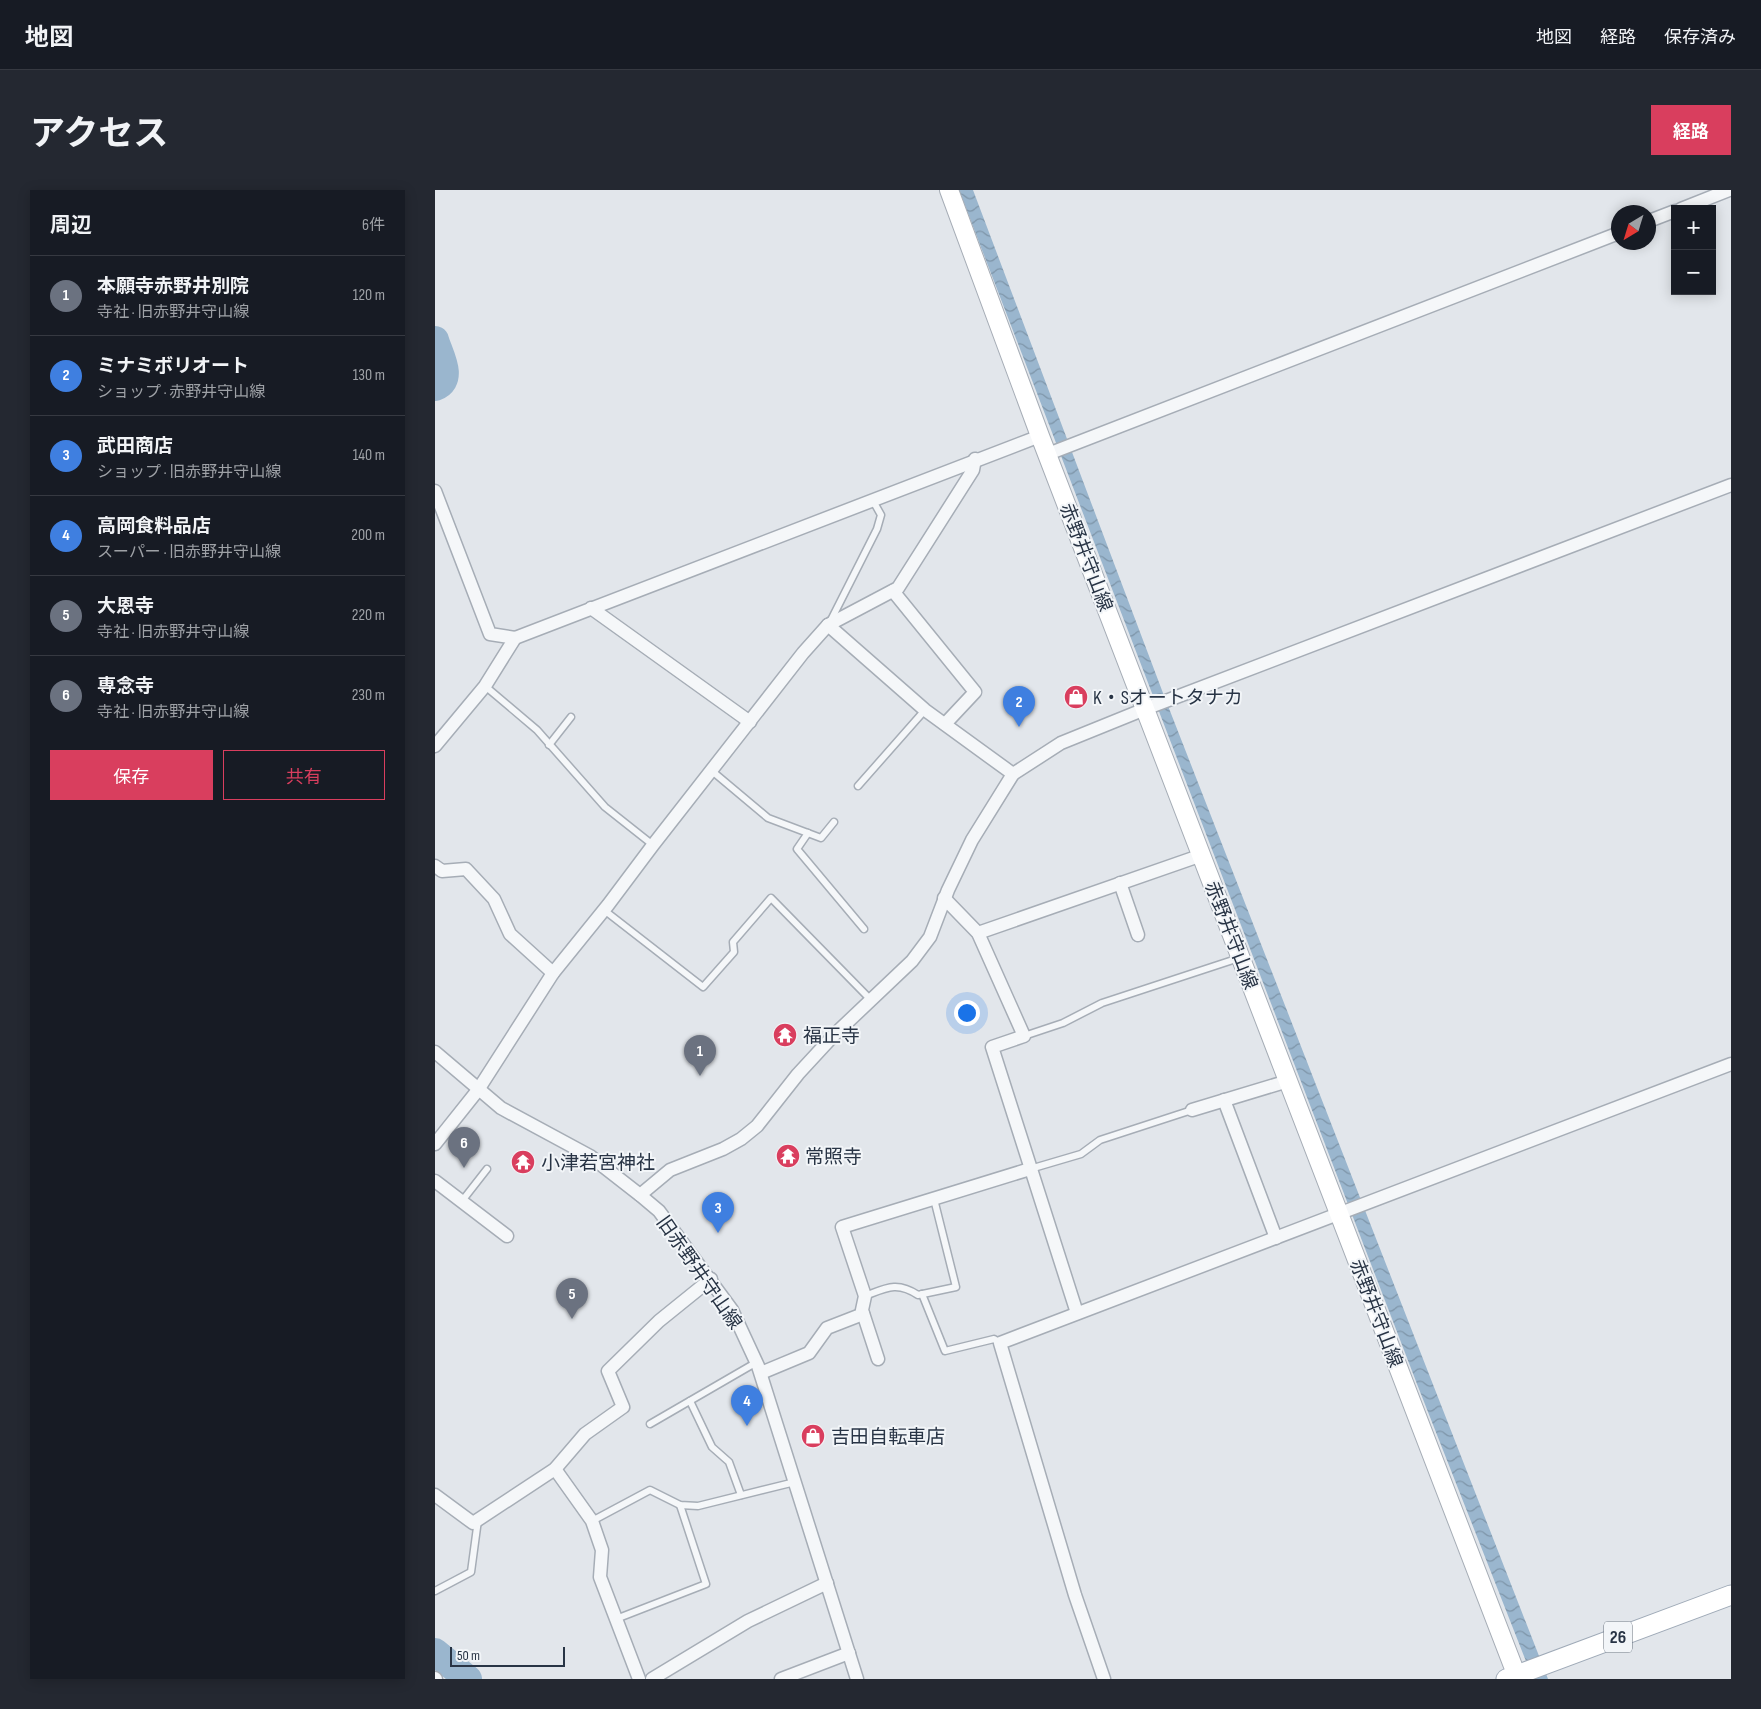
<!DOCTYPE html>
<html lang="ja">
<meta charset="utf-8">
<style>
:root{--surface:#171b24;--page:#242831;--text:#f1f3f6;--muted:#9ea1a6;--line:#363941;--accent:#d93e5e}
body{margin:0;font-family:"Sofia Sans Condensed","Noto Sans JP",sans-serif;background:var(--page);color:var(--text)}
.controls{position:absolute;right:15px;top:15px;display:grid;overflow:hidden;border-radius:0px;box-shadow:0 2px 12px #0003}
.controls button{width:45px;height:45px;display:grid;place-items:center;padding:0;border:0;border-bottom:1px solid var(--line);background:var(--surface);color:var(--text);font:25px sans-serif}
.compass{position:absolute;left:1176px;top:15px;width:45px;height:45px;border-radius:50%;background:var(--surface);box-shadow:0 2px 12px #0003;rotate:218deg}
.scale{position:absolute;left:15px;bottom:12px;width:115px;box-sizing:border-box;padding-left:5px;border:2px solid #283445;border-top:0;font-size:14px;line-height:18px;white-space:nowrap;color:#283445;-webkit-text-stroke:4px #f2f5f8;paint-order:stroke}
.you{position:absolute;left:531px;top:822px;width:18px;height:18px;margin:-12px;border:4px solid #fff;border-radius:50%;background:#1a73e8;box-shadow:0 0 0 8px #1a73e833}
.badge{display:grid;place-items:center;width:32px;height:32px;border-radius:50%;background:var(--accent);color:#fff;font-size:16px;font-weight:700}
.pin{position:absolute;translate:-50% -41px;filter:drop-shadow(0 1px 2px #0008)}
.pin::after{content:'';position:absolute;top:26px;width:18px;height:15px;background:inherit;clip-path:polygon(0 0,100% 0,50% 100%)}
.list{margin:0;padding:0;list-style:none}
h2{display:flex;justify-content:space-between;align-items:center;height:65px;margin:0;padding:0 20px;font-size:21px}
h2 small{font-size:16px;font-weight:400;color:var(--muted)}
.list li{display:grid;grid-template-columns:32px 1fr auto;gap:15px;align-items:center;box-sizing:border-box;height:80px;padding:0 20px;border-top:1px solid var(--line)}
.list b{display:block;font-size:19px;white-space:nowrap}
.list p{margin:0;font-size:16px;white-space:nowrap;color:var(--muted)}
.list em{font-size:16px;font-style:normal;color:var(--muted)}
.actions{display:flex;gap:10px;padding:15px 20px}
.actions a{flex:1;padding:11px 0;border:1px solid var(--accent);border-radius:0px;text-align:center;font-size:18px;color:var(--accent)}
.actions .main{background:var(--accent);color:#fff}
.map{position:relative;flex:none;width:1296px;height:1489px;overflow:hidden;border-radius:0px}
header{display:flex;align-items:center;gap:30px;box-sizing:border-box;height:70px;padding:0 25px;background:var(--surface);border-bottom:1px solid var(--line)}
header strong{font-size:24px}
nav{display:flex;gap:28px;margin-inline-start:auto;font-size:18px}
.intro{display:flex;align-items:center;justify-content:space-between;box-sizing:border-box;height:120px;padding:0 30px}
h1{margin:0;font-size:35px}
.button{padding:12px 22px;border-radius:0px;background:var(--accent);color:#fff;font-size:18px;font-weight:700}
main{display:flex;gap:30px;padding:0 30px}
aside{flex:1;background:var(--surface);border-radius:0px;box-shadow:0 2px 12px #0003}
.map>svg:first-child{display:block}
.water{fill:url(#water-waves)}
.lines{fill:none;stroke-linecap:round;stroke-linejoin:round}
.river{stroke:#9ab6ce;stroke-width:28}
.lane-casing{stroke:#a6adb6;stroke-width:9}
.street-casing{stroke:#a6adb6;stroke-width:15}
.secondary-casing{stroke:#a6adb6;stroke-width:20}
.primary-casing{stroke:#a0abb8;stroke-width:21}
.lane{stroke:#f5f7f9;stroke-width:6}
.street{stroke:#f5f7f9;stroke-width:12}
.secondary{stroke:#fff;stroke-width:18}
.primary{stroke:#fff;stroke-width:19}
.labels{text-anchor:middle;stroke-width:4;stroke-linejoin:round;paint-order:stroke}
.shield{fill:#f2f5f8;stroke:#656e7b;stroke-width:1}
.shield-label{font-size:18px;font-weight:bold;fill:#283445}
.street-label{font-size:19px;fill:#283445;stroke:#f2f5f8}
.poi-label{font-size:19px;fill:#283445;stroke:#f2f5f8;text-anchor:start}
</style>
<header>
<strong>地図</strong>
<nav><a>地図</a><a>経路</a><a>保存済み</a></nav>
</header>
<div class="intro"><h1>アクセス</h1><a class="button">経路</a></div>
<main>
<aside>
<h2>周辺<small>6件</small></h2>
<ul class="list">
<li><span class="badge" style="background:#6b7280">1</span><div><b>本願寺赤野井別院</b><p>寺社 · 旧赤野井守山線</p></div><em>120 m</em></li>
<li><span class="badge" style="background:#3f7fe0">2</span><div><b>ミナミボリオート</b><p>ショップ · 赤野井守山線</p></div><em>130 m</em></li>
<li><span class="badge" style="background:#3f7fe0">3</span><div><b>武田商店</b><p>ショップ · 旧赤野井守山線</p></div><em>140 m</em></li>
<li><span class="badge" style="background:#3f7fe0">4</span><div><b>高岡食料品店</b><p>スーパー · 旧赤野井守山線</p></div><em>200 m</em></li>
<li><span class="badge" style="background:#6b7280">5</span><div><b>大恩寺</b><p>寺社 · 旧赤野井守山線</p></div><em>220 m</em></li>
<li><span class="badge" style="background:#6b7280">6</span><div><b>専念寺</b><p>寺社 · 旧赤野井守山線</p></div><em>230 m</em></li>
</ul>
<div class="actions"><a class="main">保存</a><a>共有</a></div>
</aside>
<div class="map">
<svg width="1296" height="1489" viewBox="0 0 1296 1489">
<defs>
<pattern id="water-waves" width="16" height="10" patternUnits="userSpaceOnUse" patternTransform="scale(1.25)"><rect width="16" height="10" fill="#9ab6ce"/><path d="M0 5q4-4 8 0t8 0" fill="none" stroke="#7e95a9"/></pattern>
</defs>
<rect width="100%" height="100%" fill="#e2e6eb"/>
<polygon class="water" points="524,0 538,0 728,503 1113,1489 1098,1489 982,1194"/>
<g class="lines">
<g class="river">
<path d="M0 150C4 164 20 190 0 197"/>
<polyline points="0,1462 33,1489"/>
</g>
<g class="lane-casing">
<g id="lane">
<polyline points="395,432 442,339 446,325 437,309"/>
<polyline points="50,496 102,540 170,617 218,655"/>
<polyline points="114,555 136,527"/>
<polyline points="277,581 333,628 386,648 399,632"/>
<polyline points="423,596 490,520"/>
<polyline points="373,643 362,659 429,739"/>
<polyline points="169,720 268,797 299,762 298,752 336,708 436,810"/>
<polyline points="589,846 628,833 667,813 804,768"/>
<polyline points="595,979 646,964 665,950 757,920"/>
<polyline points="27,1011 52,979"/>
<polyline points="487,1104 510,1161 559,1149 565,1153"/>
<path d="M430 1106C451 1098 462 1091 483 1105L521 1097 499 1009"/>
<polyline points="255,1211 277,1257 294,1272 306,1305"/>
<polyline points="215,1234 322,1172"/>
<polyline points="157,1331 215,1300 245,1315 263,1316 360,1292"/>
<polyline points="0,1401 36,1382 43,1330"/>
<polyline points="181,1429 271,1394 245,1315"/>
</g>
</g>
<g class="street-casing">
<g id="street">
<polyline points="1246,19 1294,0"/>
<polyline points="1214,31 1240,21"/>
<polyline points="613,264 1184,43"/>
<polyline points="0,301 55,444 80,448 605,246"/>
<polyline points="458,401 540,502 510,534"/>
<polyline points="156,418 315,532"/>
<polyline points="393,435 490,520 578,584"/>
<polyline points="0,556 50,496 80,448"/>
<polyline points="0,676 7,681 31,679 59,709 75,744 118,783"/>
<polyline points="685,693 703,745"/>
<polyline points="509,708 543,743 589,846 557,857 642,1123"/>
<polyline points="543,743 767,665"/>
<polyline points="0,862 66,918 155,966 205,1005 224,1021 297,1120 323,1176 422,1489"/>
<polyline points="789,910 841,1048"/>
<polyline points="757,920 853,891"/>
<polyline points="0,954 43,900 118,783 173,715 218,655 368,463 393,435 463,398 538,280 540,269"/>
<polyline points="0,991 72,1046"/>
<polyline points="205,1005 235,980 288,959 306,949 322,936 363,884 399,845 477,771 495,747 513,700 537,650 578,584 626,553 710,519 1296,295"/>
<polyline points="443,1169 427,1120 430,1106 407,1037 595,979"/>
<polyline points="326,1183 374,1163 392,1138 428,1124"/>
<polyline points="120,1279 157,1331 167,1360 165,1387 204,1489"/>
<polyline points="0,1305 38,1333 120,1279 150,1244 188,1217 173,1181 224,1131 276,1089"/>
<polyline points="0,1488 1,1489"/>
<polyline points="217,1489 313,1431 392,1393"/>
<polyline points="346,1489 414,1463"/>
<polyline points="669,1489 640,1405 565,1153 1296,874"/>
</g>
</g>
<g class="secondary-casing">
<polyline id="secondary" points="514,0 605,246 1083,1489"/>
</g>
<g class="primary-casing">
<polyline id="primary" points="1071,1489 1296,1405"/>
</g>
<use href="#lane" class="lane"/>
<use href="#street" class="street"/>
<use href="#secondary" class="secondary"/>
<use href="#primary" class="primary"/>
</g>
<defs>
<g id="shop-disc" transform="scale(1.25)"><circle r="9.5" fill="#d93e5e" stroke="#f2f5f8"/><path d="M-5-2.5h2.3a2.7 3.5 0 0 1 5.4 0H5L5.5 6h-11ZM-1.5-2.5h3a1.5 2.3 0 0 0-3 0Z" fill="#fff"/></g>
<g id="temple-disc" transform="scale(1.25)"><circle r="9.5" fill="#d93e5e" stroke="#f2f5f8"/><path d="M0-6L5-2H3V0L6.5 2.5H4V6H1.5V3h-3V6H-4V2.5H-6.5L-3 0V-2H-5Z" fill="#fff"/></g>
</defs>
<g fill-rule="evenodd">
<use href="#shop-disc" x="641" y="507"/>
<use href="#temple-disc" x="350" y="845"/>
<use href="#temple-disc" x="353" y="966"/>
<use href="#temple-disc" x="88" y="972"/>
<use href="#shop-disc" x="378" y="1246"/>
</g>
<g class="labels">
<rect class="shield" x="1169" y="1431.5" width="28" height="31" rx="4"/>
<g class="shield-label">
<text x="1183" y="1453">26</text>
</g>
<g class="street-label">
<text transform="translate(652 367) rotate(69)" y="7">赤野井守山線</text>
<text transform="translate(797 745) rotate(69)" y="7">赤野井守山線</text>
<text transform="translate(265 1082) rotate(55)" y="7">旧赤野井守山線</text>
<text transform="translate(942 1123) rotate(69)" y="7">赤野井守山線</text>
</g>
<g class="poi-label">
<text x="658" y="514">K・Sオートタナカ</text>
<text x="368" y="852">福正寺</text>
<text x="370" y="973">常照寺</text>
<text x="106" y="979">小津若宮神社</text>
<text x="396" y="1253">吉田自転車店</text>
</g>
</g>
</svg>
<div class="controls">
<button>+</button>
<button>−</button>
</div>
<svg class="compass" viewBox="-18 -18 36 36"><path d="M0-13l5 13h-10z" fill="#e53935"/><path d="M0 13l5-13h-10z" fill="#9ea1a6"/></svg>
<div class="scale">50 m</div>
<div class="you"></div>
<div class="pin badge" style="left:265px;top:886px;background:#6b7280">1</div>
<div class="pin badge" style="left:584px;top:537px;background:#3f7fe0">2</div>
<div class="pin badge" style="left:283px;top:1043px;background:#3f7fe0">3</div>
<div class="pin badge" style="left:312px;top:1236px;background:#3f7fe0">4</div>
<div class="pin badge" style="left:137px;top:1129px;background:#6b7280">5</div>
<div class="pin badge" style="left:29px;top:978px;background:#6b7280">6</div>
</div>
</main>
